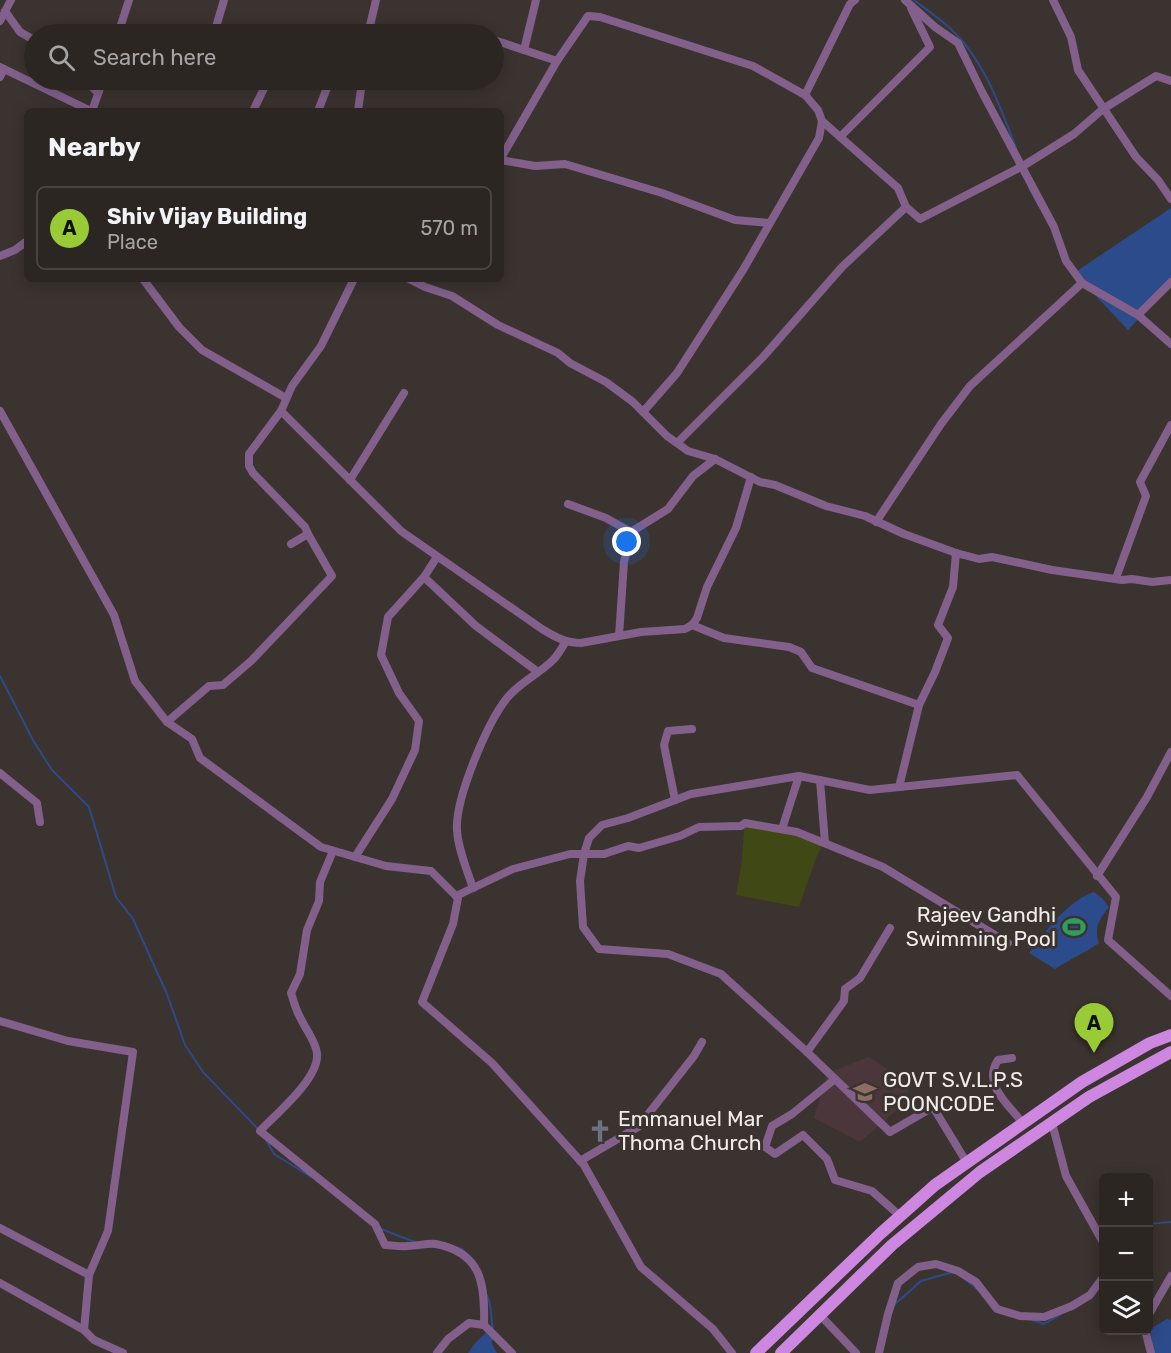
<!DOCTYPE html>
<meta charset="utf-8">
<style>
:root{--surface:#2c2623;--page:#383230;--text:#f1f3f6;--muted:#a6a5a6;--line:#484341;--accent:#99cb36}
body{margin:0;font-family:Rubik,sans-serif;background:var(--page);color:var(--text)}
.controls{position:absolute;right:18px;bottom:18px;display:grid;overflow:hidden;border-radius:9px;box-shadow:0 3px 15px #0003}
.controls button{width:54px;height:54px;display:grid;place-items:center;padding:0;border:0;border-bottom:2px solid var(--line);background:var(--surface);color:var(--text);font:30px sans-serif}
.you{position:absolute;left:627px;top:542px;width:21px;height:21px;margin:-15px;border:4px solid #fff;border-radius:50%;background:#1a73e8;box-shadow:0 0 0 9px #1a73e833}
.badge{display:grid;place-items:center;width:39px;height:39px;border-radius:50%;background:var(--accent);color:#111;font-size:20px;font-weight:700}
.pin{position:absolute;translate:-50% -50px;filter:drop-shadow(0 2px 3px #0008)}
.pin::after{content:'';position:absolute;top:32px;width:21px;height:18px;background:inherit;clip-path:polygon(0 0,100% 0,50% 100%)}
.list{margin:0;padding:0;list-style:none}
h2{display:flex;justify-content:space-between;align-items:center;height:78px;margin:0;padding:0 24px;font-size:26px}
h2 small{font-size:20px;font-weight:400;color:var(--muted)}
.list li{display:grid;grid-template-columns:39px 1fr auto;gap:18px;align-items:center;box-sizing:border-box;height:84px;margin:0 12px 12px;padding:0 12px;border:2px solid var(--line);border-radius:9px}
.list b{display:block;font-size:22px;white-space:nowrap}
.list p{margin:0;font-size:20px;white-space:nowrap;color:var(--muted)}
.list em{font-size:20px;font-style:normal;color:var(--muted)}
.icon{flex:none;width:33px;height:33px;fill:none;stroke:currentColor;stroke-width:2;stroke-linecap:round;stroke-linejoin:round}
.map{position:relative;flex:none;width:1171px;height:1353px;overflow:hidden}
.search{position:absolute;background:var(--surface);box-shadow:0 3px 15px #0003;left:24px;top:24px;width:480px;height:66px;display:flex;align-items:center;gap:15px;box-sizing:border-box;padding:0 21px;border-radius:33px;color:var(--muted);font-size:22px}
.panel{position:absolute;background:var(--surface);box-shadow:0 3px 15px #0003;left:24px;top:108px;width:480px;height:174px;border-radius:9px}
.map>svg:first-child{display:block}
.education{fill:#4b363b}
.green{fill:#404815}
.water{fill:#2c4b8a}
.lines{fill:none;stroke-linecap:round;stroke-linejoin:round}
.stream{stroke:#2c4b8a;stroke-width:2}
.minor{stroke:#82608b;stroke-width:8}
.primary{stroke:#cd87e1;stroke-width:12}
.labels{text-anchor:middle;stroke-width:6;stroke-linejoin:round;paint-order:stroke}
.poi-label{font-size:21px;fill:#f2edea;stroke:#3b332f;text-anchor:start}
</style>
<div class="map">
<svg width="1171" height="1353" viewBox="0 0 1171 1353">
<rect width="100%" height="100%" fill="#3b332f"/>
<polygon class="education" points="869,1057 909,1083 907,1101 860,1142 814,1118 827,1073"/>
<path class="green" d="M745 820C773 822 798 830 824 843L816 858 799 907 736 895 741 868Z"/>
<g class="water">
<polygon points="1171,208 1171,284 1128,330 1074,273"/>
<path d="M1094 892 1102 898 1109 907C1099 920 1094 926 1099 943 1085 953 1070 959 1055 969L1029 953C1047 930 1066 902 1094 892Z"/>
<polygon points="1167,1319 1171,1320 1171,1353 1153,1353 1150,1329"/>
<polygon points="488,1331 494,1339 491,1342 497,1353 468,1353 476,1342"/>
</g>
<g class="lines">
<g class="stream">
<path d="M914 0C927 10 940 19 951 29 985 61 1000 107 1016 148"/>
<polyline points="1029,188 1039,206"/>
<polyline points="0,676 34,742 52,770 89,807 116,897 133,919 167,994 185,1045 203,1072 259,1130"/>
<polyline points="266,1140 274,1154 311,1177"/>
<polyline points="1148,1224 1171,1222"/>
<polyline points="381,1229 417,1243"/>
<polyline points="455,1247 462,1249 466,1253"/>
<polyline points="965,1279 977,1289"/>
<path d="M486 1294C493 1305 490 1317 493 1329"/>
<polyline points="894,1305 921,1281 953,1272"/>
<polyline points="1030,1319 1044,1324 1060,1315"/>
</g>
<g class="minor">
<polyline points="376,0 368,34 392,30 417,34"/>
<polyline points="1053,0 1071,37 1078,70 1136,157 1158,180 1171,199"/>
<polyline points="5,11 20,32 34,40"/>
<polyline points="0,21 11,0"/>
<polyline points="118,34 129,0"/>
<polyline points="208,34 216,27 224,0"/>
<polyline points="494,40 557,61"/>
<polyline points="524,50 536,0"/>
<polyline points="0,67 91,111"/>
<polyline points="0,77 4,69"/>
<polyline points="85,80 98,93"/>
<polyline points="805,95 850,4 855,0"/>
<polyline points="92,111 103,80"/>
<polyline points="253,111 268,80"/>
<polyline points="318,111 330,80"/>
<polyline points="358,111 361,89 359,80"/>
<polyline points="822,121 898,188 906,207 920,219 1023,166 1074,134 1103,109 1156,76 1171,81"/>
<polyline points="840,137 930,47 911,8"/>
<polyline points="501,158 557,61 588,16 600,17 753,66 805,95 818,110 822,121 819,138 743,270 677,373 643,412"/>
<polyline points="501,160 535,166 565,164 662,193 735,220 769,223"/>
<polyline points="0,256 15,250 27,241"/>
<polyline points="143,279 179,327 202,350 286,398"/>
<polyline points="409,279 425,287 452,296 498,325 558,353 570,363 606,382 633,402 667,436 688,451 715,459 760,482 775,485 826,506 865,516 904,534 956,553 979,559 992,557 1052,570 1122,580 1132,579 1152,582 1171,580"/>
<polyline points="1082,283 1138,315 1171,344"/>
<polyline points="1138,315 1171,282"/>
<polyline points="0,411 114,615 135,681 167,722 192,739 200,758 321,847 386,866 431,871 458,898 453,924 422,1002 492,1063 584,1165 641,1267 713,1329 732,1353"/>
<path d="M281 411 401 531 542 629C555 637 566 643 581 643L641 632 685 629 692 625 697 618 707 587 736 528 751 477"/>
<polyline points="677,443 763,357 842,267 906,207"/>
<polyline points="350,480 404,393"/>
<polyline points="568,504 606,518 631,532"/>
<polyline points="876,522 941,424 970,386 1082,283 1066,261 1054,227 982,92 958,43 935,27 905,0"/>
<polyline points="308,534 305,527 253,473 249,466 249,454 281,411 292,386 321,346 354,279"/>
<polyline points="424,577 476,626 538,672"/>
<polyline points="1116,578 1146,496 1140,482 1171,425"/>
<polyline points="692,625 724,638 789,647 801,652 812,668 919,705"/>
<polyline points="619,636 624,562 631,532 668,509 693,476 715,459"/>
<polyline points="167,722 209,686 223,685 251,661 332,576 308,534 291,544"/>
<polyline points="0,773 37,803 40,822"/>
<polyline points="820,780 825,843"/>
<polyline points="899,787 919,705 935,672 948,638 938,625 953,587 956,553"/>
<polyline points="675,800 664,745 668,731 692,729"/>
<polyline points="782,829 799,776"/>
<path d="M333 851 320 882 319 901 307 930 300 974 291 993C294 1002 296 1011 301 1019 306 1030 315 1040 317 1053 320 1078 276 1114 260 1131L375 1224 385 1245C392 1245 400 1247 408 1246 417 1246 427 1243 436 1244 482 1253 485 1284 484 1325"/>
<polyline points="355,857 392,799 415,750 419,721 399,693 381,655 388,617 424,577 437,557"/>
<polyline points="1097,876 1147,797 1171,752"/>
<path d="M473 888C467 870 458 849 457 830 455 799 487 723 507 698 520 682 539 674 553 660 558 655 562 648 566 641"/>
<polyline points="456,896 513,869 570,854 604,854 628,846 639,848 680,836 699,827 741,826 745,823 797,832 883,867 1008,943"/>
<polyline points="0,1021 68,1041 133,1052 108,1231 89,1275"/>
<polyline points="807,1052 844,1001 845,989 860,978 890,928"/>
<path d="M1012 1058 998 1060C982 1084 1008 1104 1022 1122"/>
<polyline points="835,1079 792,1114 772,1126 765,1147 775,1154 803,1135 827,1159 835,1180 872,1191 900,1216"/>
<polyline points="1052,1123 1066,1176 1104,1244"/>
<polyline points="580,1161 638,1127 694,1056 702,1042"/>
<polyline points="967,1163 933,1107 890,1132 807,1052 721,974 668,954 599,949 583,927 580,881 584,854 589,838 602,825 628,818 691,794 799,776 870,790 1017,775 1116,897 1108,940 1171,996"/>
<polyline points="0,1228 89,1275 84,1330 94,1340 123,1353"/>
<polyline points="0,1283 84,1330"/>
<polyline points="820,1315 856,1353"/>
<polyline points="1148,1316 1171,1276"/>
<polyline points="1145,1330 1151,1353"/>
<polyline points="437,1353 448,1339 469,1323 484,1325 512,1353"/>
<polyline points="879,1353 888,1314 898,1283 918,1267 936,1264 958,1271 976,1282 997,1309 1020,1316 1044,1317 1072,1306 1090,1295 1104,1276"/>
</g>
<g class="primary">
<polyline points="756,1353 880,1234 935,1185 1082,1082 1150,1043 1171,1035"/>
<polyline points="781,1353 892,1245 980,1172 1089,1097 1171,1052"/>
</g>
</g>
<defs>
<g id="stadium-bare" transform="scale(1.8)"><path d="M0-5a6.5 5 0 1 0 0 10a6.5 5 0 1 0 0-10ZM-3.5-1.8h7v3.6h-7Z" fill="#2e9e5b" stroke="#3b332f" stroke-width="2.5" paint-order="stroke"/></g>
<g id="school-bare" transform="scale(1.8)"><path d="M0-5L7-2L0 1L-7-2ZM-4 1L0 2.5L4 1V4Q0 6-4 4Z" fill="#8d6e63" stroke="#3b332f" stroke-width="2.5" paint-order="stroke"/></g>
<g id="church-bare" transform="scale(1.8)"><path d="M-1.2-6h2.4v3.5h3.3v2.4h-3.3V6h-2.4V-.1h-3.3v-2.4h3.3Z" fill="#6b7280" stroke="#3b332f" stroke-width="2.5" paint-order="stroke"/></g>
</defs>
<g fill-rule="evenodd">
<use href="#stadium-bare" x="1074" y="927"/>
<use href="#school-bare" x="865" y="1092"/>
<use href="#church-bare" x="600" y="1131"/>
</g>
<g class="labels">
<g class="poi-label">
<text x="1056" y="922" text-anchor="end">Rajeev Gandhi<tspan x="1056" dy="24">Swimming Pool</tspan></text>
<text x="883" y="1087">GOVT S.V.L.P.S<tspan x="883" dy="24">POONCODE</tspan></text>
<text x="618" y="1126">Emmanuel Mar<tspan x="618" dy="24">Thoma Church</tspan></text>
</g>
</g>
</svg>
<div class="controls">
<button>+</button>
<button>−</button>
<button><svg class="icon" aria-label="layers" viewBox="0 0 24 24"><path d="M12 4l9 5-9 5-9-5zM3 14l9 5 9-5"/></svg></button>
</div>
<div class="you"></div>
<div class="pin badge" style="left:1094px;top:1053px">A</div>
<div class="search"><svg class="icon" aria-label="search" viewBox="0 0 24 24"><circle cx="10" cy="10" r="6"/><path d="M15 15l6 6"/></svg>Search here</div>
<section class="panel">
<h2>Nearby<small></small></h2>
<ul class="list">
<li><span class="badge">A</span><div><b>Shiv Vijay Building</b><p>Place</p></div><em>570 m</em></li>
</ul>
</section>
</div>
